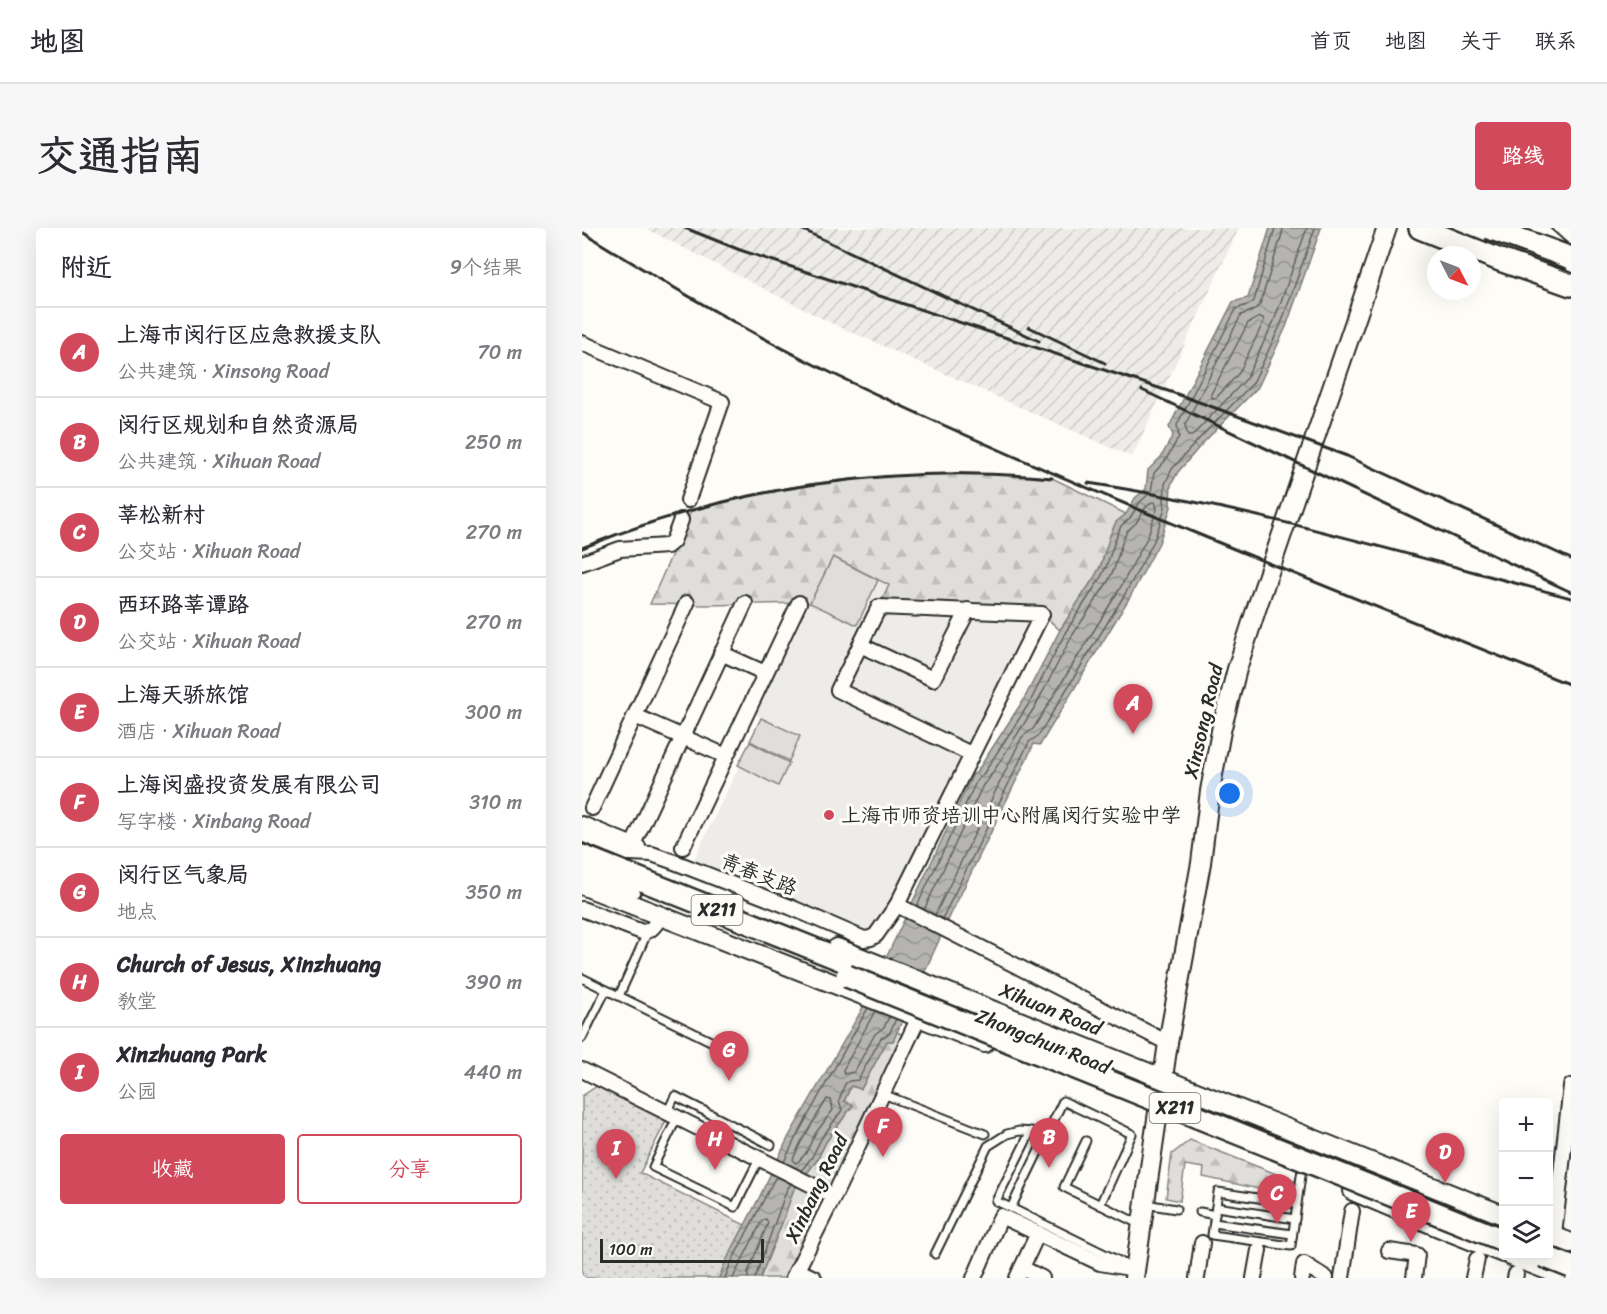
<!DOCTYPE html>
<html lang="zh">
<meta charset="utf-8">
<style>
:root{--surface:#fff;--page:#f7f7f7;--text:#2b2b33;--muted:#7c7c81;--line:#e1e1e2;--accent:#d1495b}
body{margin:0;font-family:Sriracha,"LXGW WenKai TC",sans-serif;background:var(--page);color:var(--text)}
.controls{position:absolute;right:18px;bottom:18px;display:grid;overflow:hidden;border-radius:6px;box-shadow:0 6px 24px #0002}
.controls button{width:54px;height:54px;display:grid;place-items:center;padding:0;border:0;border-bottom:2px solid var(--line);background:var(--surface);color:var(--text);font:30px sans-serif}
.compass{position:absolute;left:845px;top:18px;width:54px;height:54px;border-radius:50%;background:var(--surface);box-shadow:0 6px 24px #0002;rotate:132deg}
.scale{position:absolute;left:18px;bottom:15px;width:164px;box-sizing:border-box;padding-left:6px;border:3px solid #2b2b2b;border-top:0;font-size:16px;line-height:21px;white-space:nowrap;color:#2b2b2b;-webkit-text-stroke:4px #fdfcf7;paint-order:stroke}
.you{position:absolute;left:648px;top:566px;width:21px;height:21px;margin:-15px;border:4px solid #fff;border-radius:50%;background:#1a73e8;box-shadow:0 0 0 9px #1a73e833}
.badge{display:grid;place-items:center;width:39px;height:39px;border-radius:50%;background:var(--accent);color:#fff;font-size:20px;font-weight:700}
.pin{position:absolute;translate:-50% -50px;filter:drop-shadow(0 2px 3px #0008)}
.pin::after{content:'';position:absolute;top:32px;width:21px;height:18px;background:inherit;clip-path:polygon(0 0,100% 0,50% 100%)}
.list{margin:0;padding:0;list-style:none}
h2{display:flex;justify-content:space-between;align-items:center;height:78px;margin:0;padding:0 24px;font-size:26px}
h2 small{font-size:20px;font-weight:400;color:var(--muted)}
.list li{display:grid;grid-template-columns:39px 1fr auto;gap:18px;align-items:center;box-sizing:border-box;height:90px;padding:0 24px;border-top:2px solid var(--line)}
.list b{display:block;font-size:22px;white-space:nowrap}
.list p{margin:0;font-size:20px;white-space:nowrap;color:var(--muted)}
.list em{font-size:20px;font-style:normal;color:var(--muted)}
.actions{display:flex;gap:12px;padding:18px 24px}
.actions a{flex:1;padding:14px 0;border:2px solid var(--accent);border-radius:6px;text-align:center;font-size:21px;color:var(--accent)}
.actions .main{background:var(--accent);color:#fff}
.icon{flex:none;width:33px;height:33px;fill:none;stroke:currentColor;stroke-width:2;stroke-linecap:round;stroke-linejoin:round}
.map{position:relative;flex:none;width:989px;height:1050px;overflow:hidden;border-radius:6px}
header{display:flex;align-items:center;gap:36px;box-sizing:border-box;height:84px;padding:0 30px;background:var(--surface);border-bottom:2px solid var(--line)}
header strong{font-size:28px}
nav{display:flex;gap:33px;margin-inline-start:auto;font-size:21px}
.intro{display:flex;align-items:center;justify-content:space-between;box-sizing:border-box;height:144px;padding:0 36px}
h1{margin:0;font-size:42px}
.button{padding:15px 27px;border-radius:6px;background:var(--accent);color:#fff;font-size:21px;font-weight:700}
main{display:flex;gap:36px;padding:0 36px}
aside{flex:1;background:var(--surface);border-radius:6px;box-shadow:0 6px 24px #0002}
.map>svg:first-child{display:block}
.built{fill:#edece8}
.industrial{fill:url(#industrial-furrows)}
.grass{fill:url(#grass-dots);stroke:#858482;stroke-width:1.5}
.forest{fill:url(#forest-firs);stroke:#858482;stroke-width:1.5}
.pitch{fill:#dfdeda;stroke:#858482;stroke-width:1.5}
.water{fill:url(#water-waves);stroke:#7e7d7b;stroke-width:1.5}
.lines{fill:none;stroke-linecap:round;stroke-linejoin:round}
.shore{stroke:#626261;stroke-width:1.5}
.service-casing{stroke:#2b2b2b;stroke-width:11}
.minor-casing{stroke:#2b2b2b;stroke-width:18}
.secondary-casing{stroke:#2b2b2b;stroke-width:22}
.primary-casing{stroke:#2b2b2b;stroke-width:26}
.trunk-casing{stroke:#2b2b2b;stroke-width:26}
.service{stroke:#fdfcf7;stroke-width:7}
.minor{stroke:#fdfcf7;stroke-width:14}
.secondary{stroke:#fdfcf7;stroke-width:18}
.primary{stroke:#fdfcf7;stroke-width:21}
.trunk{stroke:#fdfcf7;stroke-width:21}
.rail{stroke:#2b2b2b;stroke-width:3}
.primary-bridge-casing{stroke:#2b2b2b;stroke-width:26;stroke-linecap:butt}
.trunk-bridge-casing{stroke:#2b2b2b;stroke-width:26;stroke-linecap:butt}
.primary-bridge{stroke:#fdfcf7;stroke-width:21}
.trunk-bridge{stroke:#fdfcf7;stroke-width:21}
.poi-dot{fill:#d1495b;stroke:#fdfcf7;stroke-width:2}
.labels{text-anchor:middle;stroke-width:6;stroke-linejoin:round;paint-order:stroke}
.shield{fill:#fdfcf7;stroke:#6a6a68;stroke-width:1.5}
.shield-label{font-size:18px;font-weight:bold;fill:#2b2b2b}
.street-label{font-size:20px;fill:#2b2b2b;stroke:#fdfcf7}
.poi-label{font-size:20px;fill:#2b2b2b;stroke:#fdfcf7;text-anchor:start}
</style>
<header>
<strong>地图</strong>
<nav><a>首页</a><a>地图</a><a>关于</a><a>联系</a></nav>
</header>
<div class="intro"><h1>交通指南</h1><a class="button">路线</a></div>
<main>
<aside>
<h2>附近<small>9个结果</small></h2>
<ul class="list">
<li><span class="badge">A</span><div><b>上海市闵行区应急救援支队</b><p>公共建筑 · Xinsong Road</p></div><em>70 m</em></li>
<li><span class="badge">B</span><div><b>闵行区规划和自然资源局</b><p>公共建筑 · Xihuan Road</p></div><em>250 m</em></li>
<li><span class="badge">C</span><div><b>莘松新村</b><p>公交站 · Xihuan Road</p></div><em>270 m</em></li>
<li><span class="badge">D</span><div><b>西环路莘谭路</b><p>公交站 · Xihuan Road</p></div><em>270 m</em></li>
<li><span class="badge">E</span><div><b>上海天骄旅馆</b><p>酒店 · Xihuan Road</p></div><em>300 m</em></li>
<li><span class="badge">F</span><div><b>上海闵盛投资发展有限公司</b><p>写字楼 · Xinbang Road</p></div><em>310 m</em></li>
<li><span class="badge">G</span><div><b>闵行区气象局</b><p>地点</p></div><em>350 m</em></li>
<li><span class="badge">H</span><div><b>Church of Jesus, Xinzhuang</b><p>教堂</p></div><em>390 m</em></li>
<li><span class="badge">I</span><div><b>Xinzhuang Park</b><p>公园</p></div><em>440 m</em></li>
</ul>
<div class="actions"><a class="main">收藏</a><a>分享</a></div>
</aside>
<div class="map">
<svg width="989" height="1050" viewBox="0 0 989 1050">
<defs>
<pattern id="industrial-furrows" width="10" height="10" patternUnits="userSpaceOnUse" patternTransform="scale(1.5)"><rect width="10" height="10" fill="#edece8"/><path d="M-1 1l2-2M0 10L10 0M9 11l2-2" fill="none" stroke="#cbcbc7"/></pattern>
<pattern id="grass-dots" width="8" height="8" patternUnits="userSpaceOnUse" patternTransform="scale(1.5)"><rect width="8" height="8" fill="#dfdeda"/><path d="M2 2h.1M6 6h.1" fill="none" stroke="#c0bfbb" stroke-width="1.8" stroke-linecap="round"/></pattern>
<pattern id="forest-firs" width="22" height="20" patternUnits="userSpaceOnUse" patternTransform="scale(1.5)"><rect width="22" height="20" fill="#dfdeda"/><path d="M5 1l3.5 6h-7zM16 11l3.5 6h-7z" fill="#c0bfbb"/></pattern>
<pattern id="water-waves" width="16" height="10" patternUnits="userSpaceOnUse" patternTransform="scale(1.5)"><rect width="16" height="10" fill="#b5b4b1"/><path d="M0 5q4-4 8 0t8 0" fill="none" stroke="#939390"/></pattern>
</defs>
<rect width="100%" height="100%" fill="#fdfcf7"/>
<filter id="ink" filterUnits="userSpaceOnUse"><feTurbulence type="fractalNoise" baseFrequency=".0167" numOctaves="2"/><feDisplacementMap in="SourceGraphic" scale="12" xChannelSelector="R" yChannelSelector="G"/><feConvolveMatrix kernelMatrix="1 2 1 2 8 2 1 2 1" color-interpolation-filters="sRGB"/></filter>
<g filter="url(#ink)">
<polygon class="built" points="251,329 307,357 297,378 460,386 388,533 289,710 108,640 180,490 173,486"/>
<polygon class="industrial" points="63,0 657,0 550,229 249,95"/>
<polygon class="grass" points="15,858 85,891 58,945 163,997 143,1035 137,1050 0,1050 0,868"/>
<g class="forest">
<path d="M380 245 468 249 544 286C525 302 526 324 515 345 504 365 490 383 478 402L460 386 297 379 307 357 251 329 228 375 125 377 68 376 109 283C151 272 193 260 236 255 284 248 332 247 380 245Z"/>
<polygon points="315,804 327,810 214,1050 178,1050 202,990 211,963 235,932 244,914 271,877 262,874 269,858 279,861 305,813 311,813"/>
<polygon points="608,912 712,953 710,968 621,949 622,940 603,937 598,973 584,970 590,926"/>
</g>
<g class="pitch">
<polygon points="251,329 296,352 275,397 228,375"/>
<polygon points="179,490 218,508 207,533 168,513"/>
<polygon points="168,514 207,535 196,558 156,537"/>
</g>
<polygon class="water" points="688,0 739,0 704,99 676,159 620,216 596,244 589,257 588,275 589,279 577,315 548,369 458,517 452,516 369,686 311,813 305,813 279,861 269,858 262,873 271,877 244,914 235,932 211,963 202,990 178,1050 137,1050 143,1035 177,970 207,908 279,783 391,546 394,545 442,471 478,402 513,348 519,337 528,307 534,294 544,286 553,270 564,261 566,242 579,229 591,207 587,199 651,74 666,70"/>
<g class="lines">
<g class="shore">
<polyline points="701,0 700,6 678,76 672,82 659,87 603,197 606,208 610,208 664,151 692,93 725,0"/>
<polygon points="678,89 681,90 682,93 657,145 634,170 630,170 629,166 666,95"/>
<polyline points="335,678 395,552 400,548 448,474 483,405 518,351 524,339 534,310 539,298 548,290 558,274 569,264 572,245 583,233 597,209 595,197 654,81 668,76 672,73 693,0"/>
<polyline points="342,682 401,557 406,552 454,477 490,408 525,355 532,341 541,312 545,303 554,295 564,279 570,274 573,274 575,281 565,310 537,362 451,501 440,509 353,687"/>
<polyline points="360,691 447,514 456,508 543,366 572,313 583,280 582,274 583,256 590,241 616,212 671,155 699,96 733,0"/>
<polyline points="293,783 261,842 262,846 272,844 293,806 302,799 307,789"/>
<polygon points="245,871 249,872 251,882 233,906 224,925 216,934 213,935 211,931 219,914"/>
<polyline points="202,934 213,911 286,780"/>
<polyline points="219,943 230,929 239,911 260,882 257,872 263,856 267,853 276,852 299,810 307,806 314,791"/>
<polyline points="143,1050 148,1037 194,948"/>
<polyline points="151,1050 180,993 184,991 186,995 166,1044 166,1050"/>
<polyline points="173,1050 205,961 209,956"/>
</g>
<g class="service-casing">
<g id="service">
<polyline points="0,750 155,826"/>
<polyline points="37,768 66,703"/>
<polyline points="0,810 24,762"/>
<polyline points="301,866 403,906"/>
<polyline points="85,885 93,868 189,917"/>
<polyline points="95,890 71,939 153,979 177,931"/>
<polyline points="504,913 482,959 557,996"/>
<polyline points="563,976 594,981"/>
<polyline points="715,976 636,964 630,1007 709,1018 720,941"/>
<polyline points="518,977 550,906 481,873 429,980 539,1034"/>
<polyline points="634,979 713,991"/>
<polyline points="429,980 414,973 449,903"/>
<polyline points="618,984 633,987"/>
<polyline points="632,995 710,1006"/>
<polyline points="353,1026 406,918 425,906 437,903 465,905"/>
</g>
</g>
<g class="minor-casing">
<g id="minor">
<polyline points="0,115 140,174 106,272"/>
<polyline points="0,335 38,321 85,318 91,313 99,292"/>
<polyline points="278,417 351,451 386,382"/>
<polyline points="139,425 183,445"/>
<polyline points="53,488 144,528"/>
<polyline points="10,580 105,375"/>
<polyline points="0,596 56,619"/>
<polyline points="0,606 47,625 70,626 95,635 208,679 282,711 289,710 294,707 315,677 586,815"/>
<polyline points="101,619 217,375"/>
<polyline points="47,625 163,375"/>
<polyline points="315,677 460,386 297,379 256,462 389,526"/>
<path d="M0 681 60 704C70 703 73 697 79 688"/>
<polyline points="0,842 252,968"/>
<polyline points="971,1015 989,858"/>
<polyline points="807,1023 835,1027 832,1050"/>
<polyline points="440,1040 460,1050"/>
<polyline points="215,1042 232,1050"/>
<polyline points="211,1050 252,968 337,789"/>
<polyline points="392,1050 419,988 518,1035 553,1041"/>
<polyline points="435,1050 456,1005"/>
<polyline points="615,1050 620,1015"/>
<polyline points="672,1050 677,1022"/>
<polyline points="720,1050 722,1036 744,1050"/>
<polyline points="760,1050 770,983"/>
<polyline points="891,1050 895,1031"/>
<polyline points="933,1050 934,1046"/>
</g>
</g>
<g class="secondary-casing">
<g id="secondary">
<polyline points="953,0 981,25"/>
<polyline points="0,657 403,815"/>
<polyline points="255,720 921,987"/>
<polyline points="771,963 866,1003 921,1025"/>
<polyline points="966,1006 989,1015"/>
<polyline points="929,1028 986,1050"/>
<polyline points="552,1050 586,815 619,635 628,563 639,503 655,441 674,382 805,0"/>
</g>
</g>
<g class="primary-casing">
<g id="primary">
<polyline points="0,628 270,736"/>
<polyline points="0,644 47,662"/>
</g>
</g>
<g class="trunk-casing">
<polyline id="trunk" points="838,0 918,32 989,57"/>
</g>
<use href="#service" class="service"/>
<use href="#minor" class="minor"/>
<use href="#secondary" class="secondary"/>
<use href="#primary" class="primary"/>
<use href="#trunk" class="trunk"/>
<g class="rail">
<polyline points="103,0 158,22 595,166 765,228 989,331"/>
<polyline points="217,0 457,113"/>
<path d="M0 4C76 51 153 97 233 137 339 189 448 236 558 282 701 342 845 399 989 457"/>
<polyline points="447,99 523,135"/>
<polyline points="560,162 989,364"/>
<path d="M506 255C668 279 830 328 989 370"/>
<path d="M0 320C148 259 311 235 470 250"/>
</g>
<g class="primary-bridge-casing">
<g id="primary-bridge">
<polyline points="265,748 921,1012"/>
<polyline points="961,1028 989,1039"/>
</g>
</g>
<g class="trunk-bridge-casing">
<polyline id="trunk-bridge" points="907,0 989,30"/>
</g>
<use href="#primary-bridge" class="primary-bridge"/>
<use href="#trunk-bridge" class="trunk-bridge"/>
</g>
</g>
<circle class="poi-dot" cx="247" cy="587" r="6"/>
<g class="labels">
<g class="shield">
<rect x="109.5" y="667" width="51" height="30" rx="4.5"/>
<rect x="567.5" y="865" width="51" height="30" rx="4.5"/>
</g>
<g class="shield-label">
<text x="135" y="688">X211</text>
<text x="593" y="886">X211</text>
</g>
<g class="street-label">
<text transform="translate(621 493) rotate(-77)" y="7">Xinsong Road</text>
<text transform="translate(177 646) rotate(22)" y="7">青春支路</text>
<text transform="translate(469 781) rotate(22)" y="7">Xihuan Road</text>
<text transform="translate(461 813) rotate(22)" y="7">Zhongchun Road</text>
<text transform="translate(234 960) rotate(-64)" y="7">Xinbang Road</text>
</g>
<g class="poi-label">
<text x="259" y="594">上海市师资培训中心附属闵行实验中学</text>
</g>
</g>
</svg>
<div class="controls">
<button>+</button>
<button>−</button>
<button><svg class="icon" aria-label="layers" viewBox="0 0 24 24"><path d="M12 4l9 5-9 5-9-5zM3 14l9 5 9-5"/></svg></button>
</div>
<svg class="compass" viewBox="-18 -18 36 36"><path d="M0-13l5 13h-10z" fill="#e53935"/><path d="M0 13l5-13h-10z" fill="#7c7c81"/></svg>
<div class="scale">100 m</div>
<div class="you"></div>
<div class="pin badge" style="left:551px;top:506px">A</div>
<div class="pin badge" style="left:467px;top:940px">B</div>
<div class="pin badge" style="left:695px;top:996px">C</div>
<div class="pin badge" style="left:863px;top:955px">D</div>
<div class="pin badge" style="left:829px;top:1014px">E</div>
<div class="pin badge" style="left:301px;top:929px">F</div>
<div class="pin badge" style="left:147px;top:853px">G</div>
<div class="pin badge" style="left:133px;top:942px">H</div>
<div class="pin badge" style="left:34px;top:951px">I</div>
</div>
</main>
